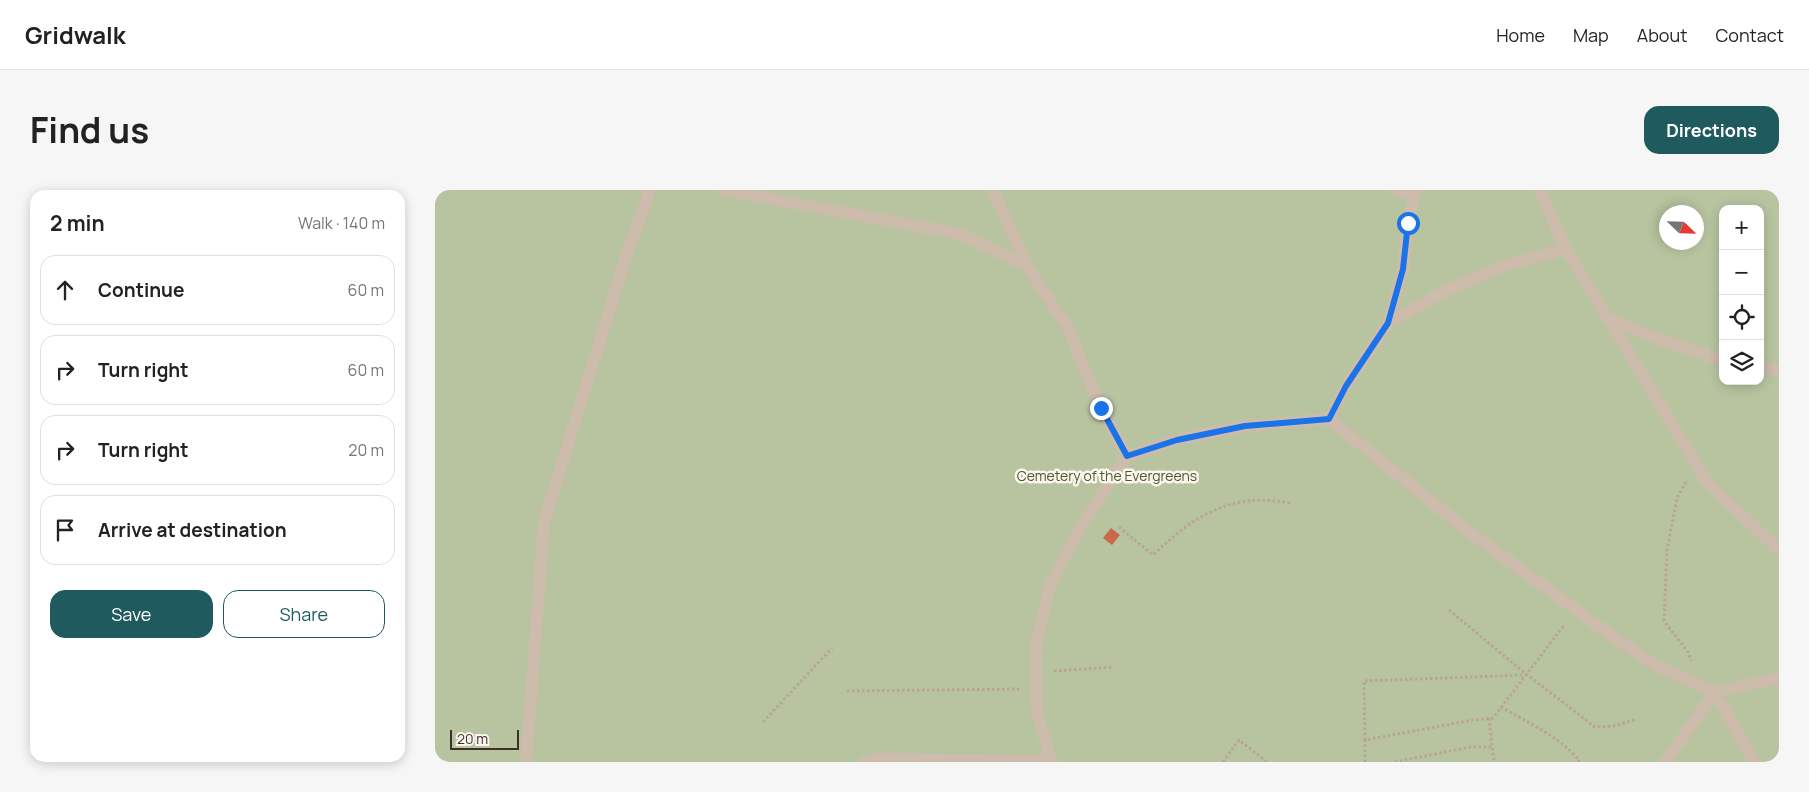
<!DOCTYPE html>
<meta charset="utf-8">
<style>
:root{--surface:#fff;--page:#f6f6f6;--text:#222;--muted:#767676;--line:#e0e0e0;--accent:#1f5a5e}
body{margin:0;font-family:Manrope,sans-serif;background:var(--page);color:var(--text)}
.controls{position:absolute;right:15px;top:15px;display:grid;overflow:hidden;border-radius:10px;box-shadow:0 2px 12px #0003}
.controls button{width:45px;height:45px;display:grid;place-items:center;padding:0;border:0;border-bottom:1px solid var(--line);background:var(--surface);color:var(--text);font:25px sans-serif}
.compass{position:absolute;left:1224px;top:15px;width:45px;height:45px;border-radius:50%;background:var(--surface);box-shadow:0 2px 12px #0003;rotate:113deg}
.scale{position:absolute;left:15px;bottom:12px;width:69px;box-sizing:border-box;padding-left:5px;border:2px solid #3b302b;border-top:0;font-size:14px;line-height:18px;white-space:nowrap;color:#3b302b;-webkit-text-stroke:4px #fbf5ee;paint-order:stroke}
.stop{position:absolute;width:15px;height:15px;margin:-11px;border:4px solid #1a73e8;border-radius:50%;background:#fff}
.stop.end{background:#1a73e8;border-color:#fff;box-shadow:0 1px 5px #0008}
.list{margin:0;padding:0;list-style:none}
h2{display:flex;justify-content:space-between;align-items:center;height:65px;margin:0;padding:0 20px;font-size:21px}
h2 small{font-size:16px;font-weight:400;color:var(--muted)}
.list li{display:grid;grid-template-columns:32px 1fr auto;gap:15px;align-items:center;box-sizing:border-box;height:70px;margin:0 10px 10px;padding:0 10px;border:1px solid var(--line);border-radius:15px}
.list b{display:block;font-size:19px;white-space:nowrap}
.list em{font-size:16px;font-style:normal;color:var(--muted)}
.actions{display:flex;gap:10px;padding:15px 20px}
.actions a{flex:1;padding:11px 0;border:1px solid var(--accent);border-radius:15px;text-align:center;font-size:18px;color:var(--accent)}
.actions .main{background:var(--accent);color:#fff}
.icon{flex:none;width:28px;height:28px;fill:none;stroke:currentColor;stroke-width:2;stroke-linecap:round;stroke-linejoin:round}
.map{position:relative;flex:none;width:1344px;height:572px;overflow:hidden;border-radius:15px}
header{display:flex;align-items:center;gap:30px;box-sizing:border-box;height:70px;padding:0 25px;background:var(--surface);border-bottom:1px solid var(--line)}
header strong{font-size:24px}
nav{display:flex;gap:28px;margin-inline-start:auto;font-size:18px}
.intro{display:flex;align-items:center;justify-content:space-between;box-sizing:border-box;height:120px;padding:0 30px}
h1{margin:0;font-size:35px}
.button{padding:12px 22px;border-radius:15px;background:var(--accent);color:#fff;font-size:18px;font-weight:700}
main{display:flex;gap:30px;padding:0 30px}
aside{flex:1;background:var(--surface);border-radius:15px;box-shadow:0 2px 12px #0003}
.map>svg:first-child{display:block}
.green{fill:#b8c4a0;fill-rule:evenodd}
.building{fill:#c8694b}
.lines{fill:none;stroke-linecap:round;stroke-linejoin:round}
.path{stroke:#b9a596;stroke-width:3;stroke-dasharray:2.5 2.5;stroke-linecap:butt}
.service{stroke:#cdbbac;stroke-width:12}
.route{stroke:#1a73e8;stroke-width:6}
.labels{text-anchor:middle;stroke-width:5;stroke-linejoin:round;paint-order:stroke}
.park-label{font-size:14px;fill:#4a5a2e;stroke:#fbf5ee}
</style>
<header>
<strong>Gridwalk</strong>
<nav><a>Home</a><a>Map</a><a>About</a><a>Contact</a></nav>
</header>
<div class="intro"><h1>Find us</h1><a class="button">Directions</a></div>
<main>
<aside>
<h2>2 min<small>Walk · 140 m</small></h2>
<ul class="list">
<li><svg class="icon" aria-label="ahead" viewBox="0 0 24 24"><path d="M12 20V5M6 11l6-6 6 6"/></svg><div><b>Continue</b></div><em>60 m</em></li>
<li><svg class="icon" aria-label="right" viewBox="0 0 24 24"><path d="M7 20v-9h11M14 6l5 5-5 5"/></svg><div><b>Turn right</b></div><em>60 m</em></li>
<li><svg class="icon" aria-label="right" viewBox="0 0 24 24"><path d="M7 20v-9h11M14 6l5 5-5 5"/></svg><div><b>Turn right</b></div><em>20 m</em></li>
<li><svg class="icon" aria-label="arrive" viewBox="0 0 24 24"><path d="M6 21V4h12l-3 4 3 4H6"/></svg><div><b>Arrive at destination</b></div></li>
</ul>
<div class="actions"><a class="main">Save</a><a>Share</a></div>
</aside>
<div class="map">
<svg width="1344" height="572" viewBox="0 0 1344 572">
<rect width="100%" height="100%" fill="#f4ebe1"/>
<path class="green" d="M0 0H1344V572H0ZM1288 19H1325V191H1288ZM1232 22H1262V52H1232Z"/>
<polygon class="building" points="676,338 685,345 677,355 668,348"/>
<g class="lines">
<g class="path">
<polyline points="1251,292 1242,308 1232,360 1229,431 1253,462 1256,471"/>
<path d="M684 337 718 365C760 325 796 302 855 313"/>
<polyline points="1014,420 1091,484 1160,537 1178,536 1202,529"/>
<polyline points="619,481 679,477"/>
<polyline points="412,501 584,499"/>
<path d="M1066 517C1089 530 1130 550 1144 571L1139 572"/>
<polyline points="1054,528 1059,572"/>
<polyline points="328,532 397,458"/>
<polyline points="930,550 929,491 1091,485"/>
<polyline points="788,572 804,550 832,572"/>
<polyline points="930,572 930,550 1038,530 1058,528 1130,434"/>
<polyline points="960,572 1036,557 1057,557"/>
</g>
<g class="service">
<polyline points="288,0 525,44 592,76 632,136 666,219 692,266"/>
<polyline points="558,0 592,76"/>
<polyline points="962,0 979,6"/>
<polyline points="1104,0 1131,59 1272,292 1344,360"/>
<polyline points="1172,128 1223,149 1288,170"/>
<polyline points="953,133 968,79 973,33 981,0"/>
<polyline points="1325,177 1344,180"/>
<polyline points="894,229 911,196 953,133 1012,100 1071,75 1131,59"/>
<polyline points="91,572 109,332 191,66 215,0"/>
<polyline points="430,572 441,569 615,571"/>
<polyline points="616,572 602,520 601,456 615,394 645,338 692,266 741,250 810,236 894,229 1028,337 1163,436 1220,475 1280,502 1319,572"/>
<polyline points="1230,572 1280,502 1344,488"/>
</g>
</g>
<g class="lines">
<polyline class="route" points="666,218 692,266 742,250 810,236 894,229 911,196 953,133 968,79 973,33"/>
</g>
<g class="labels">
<g class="park-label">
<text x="672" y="291">Cemetery of the Evergreens</text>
</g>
</g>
</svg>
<div class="controls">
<button>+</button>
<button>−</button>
<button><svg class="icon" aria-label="locate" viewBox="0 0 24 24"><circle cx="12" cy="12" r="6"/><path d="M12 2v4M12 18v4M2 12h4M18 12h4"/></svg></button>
<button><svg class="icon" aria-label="layers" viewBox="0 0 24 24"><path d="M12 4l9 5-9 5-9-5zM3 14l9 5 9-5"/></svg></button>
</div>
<svg class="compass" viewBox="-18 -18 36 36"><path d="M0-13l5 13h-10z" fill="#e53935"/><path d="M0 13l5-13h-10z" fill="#767676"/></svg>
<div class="scale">20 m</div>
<div class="stop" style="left:973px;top:33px"></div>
<div class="stop end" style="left:666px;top:218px"></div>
</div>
</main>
